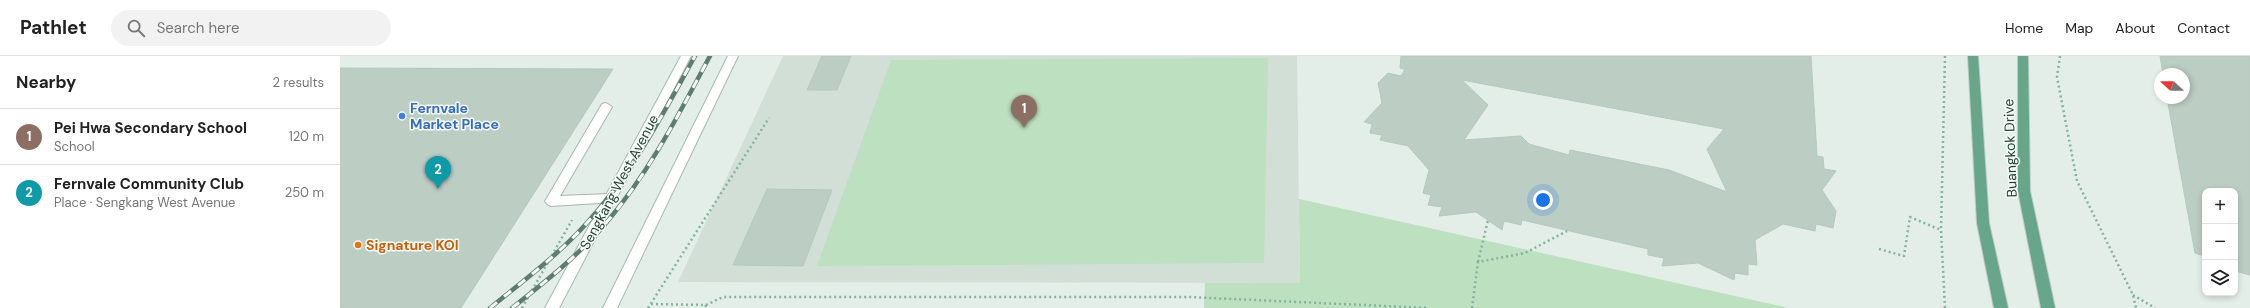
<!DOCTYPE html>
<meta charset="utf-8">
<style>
:root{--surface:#fff;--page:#f2f2f2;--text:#222;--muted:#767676;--line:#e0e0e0;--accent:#f96358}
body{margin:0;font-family:"DM Sans",sans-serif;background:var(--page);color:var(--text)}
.controls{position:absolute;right:12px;bottom:12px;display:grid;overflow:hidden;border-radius:8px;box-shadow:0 2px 6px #0003}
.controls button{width:36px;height:36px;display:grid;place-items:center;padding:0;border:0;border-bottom:1px solid var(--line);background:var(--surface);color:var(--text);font:20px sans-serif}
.compass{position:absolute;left:1814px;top:12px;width:36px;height:36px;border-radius:50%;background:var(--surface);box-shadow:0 2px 6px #0003;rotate:291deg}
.you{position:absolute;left:1203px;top:144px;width:14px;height:14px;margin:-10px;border:3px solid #fff;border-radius:50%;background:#1a73e8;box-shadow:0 0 0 6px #1a73e833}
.badge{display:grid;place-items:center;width:26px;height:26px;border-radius:50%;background:var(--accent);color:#fff;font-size:13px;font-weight:700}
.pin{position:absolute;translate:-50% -33px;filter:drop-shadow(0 1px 2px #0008)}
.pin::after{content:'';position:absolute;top:21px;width:14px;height:12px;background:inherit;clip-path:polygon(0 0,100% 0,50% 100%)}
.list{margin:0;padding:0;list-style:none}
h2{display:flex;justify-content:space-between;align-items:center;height:52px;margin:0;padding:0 16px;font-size:17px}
h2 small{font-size:13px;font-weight:400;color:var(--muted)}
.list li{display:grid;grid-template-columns:26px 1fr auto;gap:12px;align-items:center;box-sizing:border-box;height:56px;padding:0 16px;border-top:1px solid var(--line)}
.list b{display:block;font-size:15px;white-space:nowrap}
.list p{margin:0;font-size:13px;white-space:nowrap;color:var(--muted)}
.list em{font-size:13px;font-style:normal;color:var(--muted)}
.icon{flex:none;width:22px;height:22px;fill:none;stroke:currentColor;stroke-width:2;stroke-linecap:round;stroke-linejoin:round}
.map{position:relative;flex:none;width:1910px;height:252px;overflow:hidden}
header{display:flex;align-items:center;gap:24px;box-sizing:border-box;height:56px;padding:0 20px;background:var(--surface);border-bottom:1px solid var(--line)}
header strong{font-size:19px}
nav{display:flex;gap:22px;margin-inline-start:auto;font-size:14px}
.search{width:280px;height:36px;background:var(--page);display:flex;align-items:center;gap:10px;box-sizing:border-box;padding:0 14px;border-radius:22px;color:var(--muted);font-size:15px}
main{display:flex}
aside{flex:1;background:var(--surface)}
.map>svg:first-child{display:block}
.built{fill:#d2dfd7}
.green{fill:#bde0c0}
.building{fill:#bccdc3;stroke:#b6c9be;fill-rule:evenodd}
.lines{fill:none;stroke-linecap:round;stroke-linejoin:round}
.lane-casing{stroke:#a6b7ae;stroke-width:2}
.secondary-casing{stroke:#a2bbae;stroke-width:2}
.primary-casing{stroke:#c1cac6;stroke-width:2}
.path{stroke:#83b49c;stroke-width:2.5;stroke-dasharray:2 3;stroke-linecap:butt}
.lane{fill:#fff;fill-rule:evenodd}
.secondary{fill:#fff;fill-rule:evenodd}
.primary{fill:#67a68a;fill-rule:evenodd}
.rail-casing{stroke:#5d7d6f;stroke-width:4.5}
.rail{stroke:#f5faf7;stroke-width:3;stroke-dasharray:9;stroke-linecap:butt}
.shop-dot{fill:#3f7fe0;stroke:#f5faf7;stroke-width:1.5}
.food-dot{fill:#e8710a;stroke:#f5faf7;stroke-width:1.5}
.labels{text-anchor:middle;stroke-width:3;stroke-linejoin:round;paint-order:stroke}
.shop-label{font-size:14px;font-weight:bold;fill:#366cbe;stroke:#f5faf7;text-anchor:start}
.street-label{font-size:14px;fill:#224234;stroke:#f5faf7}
.food-label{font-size:14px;font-weight:bold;fill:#c56008;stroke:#f5faf7;text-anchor:start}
</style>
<header>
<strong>Pathlet</strong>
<div class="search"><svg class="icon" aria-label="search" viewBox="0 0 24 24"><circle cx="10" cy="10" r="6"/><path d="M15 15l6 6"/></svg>Search here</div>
<nav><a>Home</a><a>Map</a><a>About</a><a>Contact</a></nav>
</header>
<main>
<aside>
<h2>Nearby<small>2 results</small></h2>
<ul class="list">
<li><span class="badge" style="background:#8d6e63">1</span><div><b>Pei Hwa Secondary School</b><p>School</p></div><em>120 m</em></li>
<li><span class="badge" style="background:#0f9aa8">2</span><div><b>Fernvale Community Club</b><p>Place · Sengkang West Avenue</p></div><em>250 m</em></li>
</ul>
</aside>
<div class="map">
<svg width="1910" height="252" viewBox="0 0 1910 252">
<rect width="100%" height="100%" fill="#e4eee8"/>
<polygon class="built" points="443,0 957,0 960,227 338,226"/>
<g class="green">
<polygon points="928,2 924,207 477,210 551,4"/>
<polygon points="959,143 1449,252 864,252 865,227 960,227"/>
</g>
<g class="building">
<polygon points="482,0 511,0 497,34 467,34"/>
<path d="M1061 0H1471L1477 100 1483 101 1484 113 1496 115 1482 134 1496 155 1493 172 1476 168 1475 175 1443 168 1415 184 1417 209 1408 208V219L1395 217 1394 224 1358 207 1322 210 1324 202 1308 199V193L1182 164 1181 169 1164 165 1162 174 1136 156 1099 160 1102 151 1088 149 1091 139 1083 137 1089 114 1068 90 1040 84 1042 79 1030 77 1032 68 1024 66 1042 47 1038 27 1048 17 1061 20 1065 13 1060 12ZM1122 24 1384 73 1367 93 1387 136 1329 114 1230 94 1229 99 1189 88 1181 80 1124 84 1148 49Z"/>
<polygon points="1820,0 1910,0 1910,219 1895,215 1895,135 1865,135 1865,205 1864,200 1855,197 1827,42 1844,42 1844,18 1823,18"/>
<polygon points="0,12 273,13 121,252 0,252"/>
<polygon points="427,133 492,134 463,210 393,209"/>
</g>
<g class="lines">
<g class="lane-casing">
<polygon id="lane" points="266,47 272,51 220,140 270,138 274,140 276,143 274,146 211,150 207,148 205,145 207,142 262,48"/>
</g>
<g class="secondary-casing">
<g id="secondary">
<polygon points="341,0 351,0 219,252 205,252"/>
<polygon points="388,0 398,0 277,252 263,252"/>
</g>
</g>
<g class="primary-casing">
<g id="primary">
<polygon points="1628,0 1638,0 1649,167 1668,252 1654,252 1637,167"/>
<polygon points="1678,0 1688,0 1690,135 1715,252 1701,252 1678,135"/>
</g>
</g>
<g class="path">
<polyline points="1605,0 1601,174 1605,252"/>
<polyline points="1720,0 1717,21 1737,125 1793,239 1796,252"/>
<polyline points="1539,193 1564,200 1570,161 1601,174"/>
<polyline points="1138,206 1148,164"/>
<polyline points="1793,239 1815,252"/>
<polyline points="311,248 366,249 365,252"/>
<polyline points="366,249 383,241 849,241 1089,252"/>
<polyline points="182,252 232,164"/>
<polyline points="308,252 429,62"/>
<polyline points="1132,252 1138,206 1185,197 1227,175"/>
</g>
<use href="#lane" class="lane"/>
<use href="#secondary" class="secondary"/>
<use href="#primary" class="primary"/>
<g class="rail-casing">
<g id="rail">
<path d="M150 252C183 225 217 200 246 168 291 119 323 58 355 0"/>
<path d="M172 252C205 226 239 199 266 167 309 117 339 58 370 0"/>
</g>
</g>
<use href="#rail" class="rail"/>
</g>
<circle class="shop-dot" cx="62" cy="60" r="4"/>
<circle class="food-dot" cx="18" cy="189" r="4"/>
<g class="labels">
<g class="shop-label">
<text x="70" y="57">Fernvale<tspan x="70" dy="16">Market Place</tspan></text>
</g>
<g class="street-label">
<text transform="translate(1670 92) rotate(-92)" y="5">Buangkok Drive</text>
<text transform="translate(279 126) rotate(-62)" y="5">Sengkang West Avenue</text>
</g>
<g class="food-label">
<text x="26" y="194">Signature KOI</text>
</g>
</g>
</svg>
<div class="controls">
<button>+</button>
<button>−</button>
<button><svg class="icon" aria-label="layers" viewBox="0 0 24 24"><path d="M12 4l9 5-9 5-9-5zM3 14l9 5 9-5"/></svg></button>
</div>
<svg class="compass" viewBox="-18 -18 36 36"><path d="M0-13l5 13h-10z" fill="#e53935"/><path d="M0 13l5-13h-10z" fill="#767676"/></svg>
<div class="you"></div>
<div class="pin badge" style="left:684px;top:72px;background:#8d6e63">1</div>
<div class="pin badge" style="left:98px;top:133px;background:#0f9aa8">2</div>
</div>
</main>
